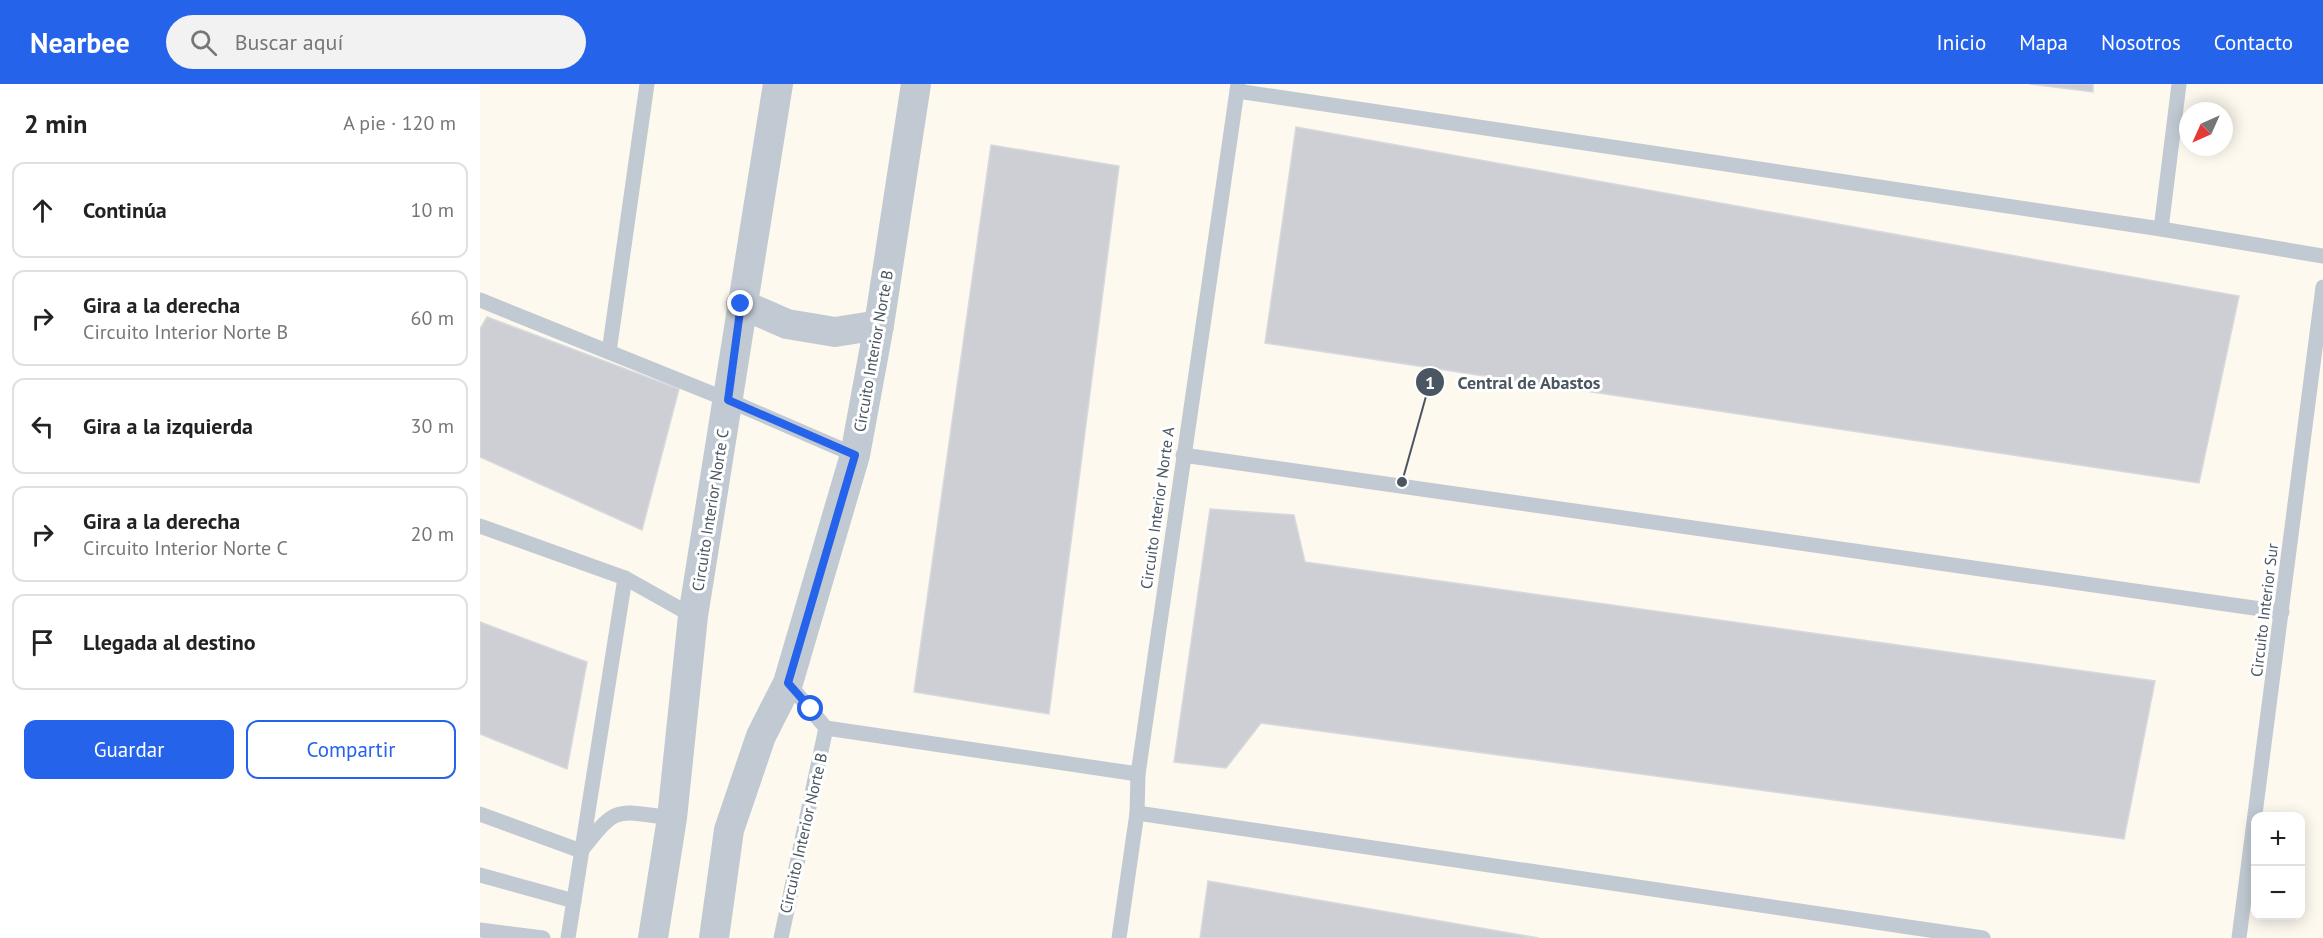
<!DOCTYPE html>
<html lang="es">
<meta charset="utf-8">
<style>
:root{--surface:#fff;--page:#f2f2f2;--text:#222;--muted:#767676;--line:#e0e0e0;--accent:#2563eb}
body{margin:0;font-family:"PT Sans",sans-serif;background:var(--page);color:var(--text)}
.controls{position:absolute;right:18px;bottom:18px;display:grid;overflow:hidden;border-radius:12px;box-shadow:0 3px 15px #0003}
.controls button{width:54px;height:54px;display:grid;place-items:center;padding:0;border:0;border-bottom:2px solid var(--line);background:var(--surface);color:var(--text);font:30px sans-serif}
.compass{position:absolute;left:1699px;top:18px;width:54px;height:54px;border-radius:50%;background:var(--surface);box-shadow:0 3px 15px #0003;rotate:225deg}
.stop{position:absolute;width:18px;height:18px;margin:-14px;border:4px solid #2563eb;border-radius:50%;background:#fff}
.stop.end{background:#2563eb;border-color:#fff;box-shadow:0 2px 6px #0008}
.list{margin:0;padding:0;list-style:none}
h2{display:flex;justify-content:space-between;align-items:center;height:78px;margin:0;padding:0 24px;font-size:26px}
h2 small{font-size:20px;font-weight:400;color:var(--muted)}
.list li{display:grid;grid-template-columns:39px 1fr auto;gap:18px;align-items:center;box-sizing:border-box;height:96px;margin:0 12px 12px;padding:0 12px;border:2px solid var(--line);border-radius:12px}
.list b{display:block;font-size:22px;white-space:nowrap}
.list p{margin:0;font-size:20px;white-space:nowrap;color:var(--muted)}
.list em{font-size:20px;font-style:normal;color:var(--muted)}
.actions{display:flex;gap:12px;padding:18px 24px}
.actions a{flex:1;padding:14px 0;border:2px solid var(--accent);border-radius:12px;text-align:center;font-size:21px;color:var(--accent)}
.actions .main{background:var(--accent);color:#fff}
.icon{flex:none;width:33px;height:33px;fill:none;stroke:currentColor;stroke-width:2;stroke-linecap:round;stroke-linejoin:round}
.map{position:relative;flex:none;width:1843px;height:854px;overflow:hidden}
header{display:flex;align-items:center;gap:36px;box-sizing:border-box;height:84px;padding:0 30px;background:var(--accent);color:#fff}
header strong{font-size:28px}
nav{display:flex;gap:33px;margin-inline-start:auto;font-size:21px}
.search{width:420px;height:54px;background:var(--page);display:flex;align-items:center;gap:15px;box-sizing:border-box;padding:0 21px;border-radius:33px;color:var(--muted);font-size:22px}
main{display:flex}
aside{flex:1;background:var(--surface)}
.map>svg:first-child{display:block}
.commercial{fill:#fdf9ef;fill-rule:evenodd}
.building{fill:#cdcfd5;stroke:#d7d9de;stroke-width:1.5}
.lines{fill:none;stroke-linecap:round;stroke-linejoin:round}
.lane{stroke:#c1cad2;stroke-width:15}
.street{stroke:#c1cad2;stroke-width:30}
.route{stroke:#2563eb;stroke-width:8}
.labels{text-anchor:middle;stroke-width:6;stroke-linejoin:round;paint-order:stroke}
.street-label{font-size:16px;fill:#4a5661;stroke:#fff}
.leader{fill:none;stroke:#4a5661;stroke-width:2}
.callout-dot{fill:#4a5661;stroke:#fff;stroke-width:2}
.mark-label{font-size:18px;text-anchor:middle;font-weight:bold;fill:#fff}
.callout-label{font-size:18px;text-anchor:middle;font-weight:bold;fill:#4a5661;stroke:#fff;stroke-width:6;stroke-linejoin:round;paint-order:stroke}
</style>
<header>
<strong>Nearbee</strong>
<div class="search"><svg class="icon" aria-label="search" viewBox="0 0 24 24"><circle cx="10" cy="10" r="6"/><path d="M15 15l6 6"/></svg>Buscar aquí</div>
<nav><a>Inicio</a><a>Mapa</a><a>Nosotros</a><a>Contacto</a></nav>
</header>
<main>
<aside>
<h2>2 min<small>A pie · 120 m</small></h2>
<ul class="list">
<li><svg class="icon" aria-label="ahead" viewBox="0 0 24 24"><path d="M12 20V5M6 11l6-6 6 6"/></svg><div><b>Continúa</b></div><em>10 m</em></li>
<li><svg class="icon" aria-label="right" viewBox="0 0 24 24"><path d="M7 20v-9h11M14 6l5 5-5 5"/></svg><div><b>Gira a la derecha</b><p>Circuito Interior Norte B</p></div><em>60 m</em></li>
<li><svg class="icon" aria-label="left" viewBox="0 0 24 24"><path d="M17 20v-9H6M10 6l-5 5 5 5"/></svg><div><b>Gira a la izquierda</b></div><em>30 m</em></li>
<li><svg class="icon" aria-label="right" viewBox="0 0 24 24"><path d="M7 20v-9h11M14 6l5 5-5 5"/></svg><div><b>Gira a la derecha</b><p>Circuito Interior Norte C</p></div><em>20 m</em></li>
<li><svg class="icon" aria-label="arrive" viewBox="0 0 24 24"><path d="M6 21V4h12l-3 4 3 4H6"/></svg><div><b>Llegada al destino</b></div></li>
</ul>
<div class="actions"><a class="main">Guardar</a><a>Compartir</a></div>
</aside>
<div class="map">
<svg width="1843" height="854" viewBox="0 0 1843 854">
<rect width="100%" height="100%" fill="#f5f3f3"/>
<path class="commercial" d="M0 0H1843V854H0ZM1708 27H1744V63H1708ZM1776 732H1820V832H1776Z"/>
<g class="building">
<polygon points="1550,0 1613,0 1613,8"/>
<polygon points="816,43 1759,212 1719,399 785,259"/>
<polygon points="511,61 639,82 569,630 434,608"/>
<polygon points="7,233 199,305 162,446 0,373 0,245"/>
<polygon points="730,425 814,431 825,478 1675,597 1644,755 781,639 746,684 694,678"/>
<polygon points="0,538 107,578 87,685 0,650"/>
<polygon points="728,797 1059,854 720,854"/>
</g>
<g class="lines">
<g class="lane">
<polyline points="757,7 1681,145 1843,172"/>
<polyline points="1681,145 1699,0"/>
<polyline points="0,216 248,316 375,371"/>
<polyline points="129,268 167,0"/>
<polyline points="703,371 1802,528"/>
<polyline points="0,442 145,494 213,532"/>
<polyline points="308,599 346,644 658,690"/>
<polyline points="657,729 1503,854"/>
<path d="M0 730 101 767C138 720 135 727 192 734"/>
<polyline points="0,791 94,817"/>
<polyline points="0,846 63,854"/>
<polyline points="88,854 145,494"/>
<polyline points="301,854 346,644"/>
<polyline points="639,854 657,729 658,690 758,0"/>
<polyline points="1759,854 1843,203"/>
</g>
<g class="street">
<polyline points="261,220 307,240 355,248 399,241"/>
<polyline points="173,854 192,734 213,532 298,0"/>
<polyline points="234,854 249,746 281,652 308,599 375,371 399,241 436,0"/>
</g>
</g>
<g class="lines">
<polyline class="route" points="261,220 248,316 375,371 308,599 331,625"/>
</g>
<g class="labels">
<g class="street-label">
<text transform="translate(393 267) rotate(-80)" y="6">Circuito Interior Norte B</text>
<text transform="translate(677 424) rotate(-82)" y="6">Circuito Interior Norte A</text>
<text transform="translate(230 426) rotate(-81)" y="6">Circuito Interior Norte C</text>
<text transform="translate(1784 526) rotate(-83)" y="6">Circuito Interior Sur</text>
<text transform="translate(323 749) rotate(-77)" y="6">Circuito Interior Norte B</text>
</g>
</g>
<path class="leader" d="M922 398L950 298"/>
<g class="callout-dot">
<circle cx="922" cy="398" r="6"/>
<circle cx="950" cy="298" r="15"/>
</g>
<g class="mark-label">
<text x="950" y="305">1</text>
</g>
<g class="callout-label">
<text x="1049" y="305">Central de Abastos</text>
</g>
</svg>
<div class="controls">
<button>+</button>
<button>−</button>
</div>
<svg class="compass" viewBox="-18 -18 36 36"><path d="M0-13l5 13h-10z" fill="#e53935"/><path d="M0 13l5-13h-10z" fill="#767676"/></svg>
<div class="stop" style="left:331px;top:625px"></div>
<div class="stop end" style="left:261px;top:220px"></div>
</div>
</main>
